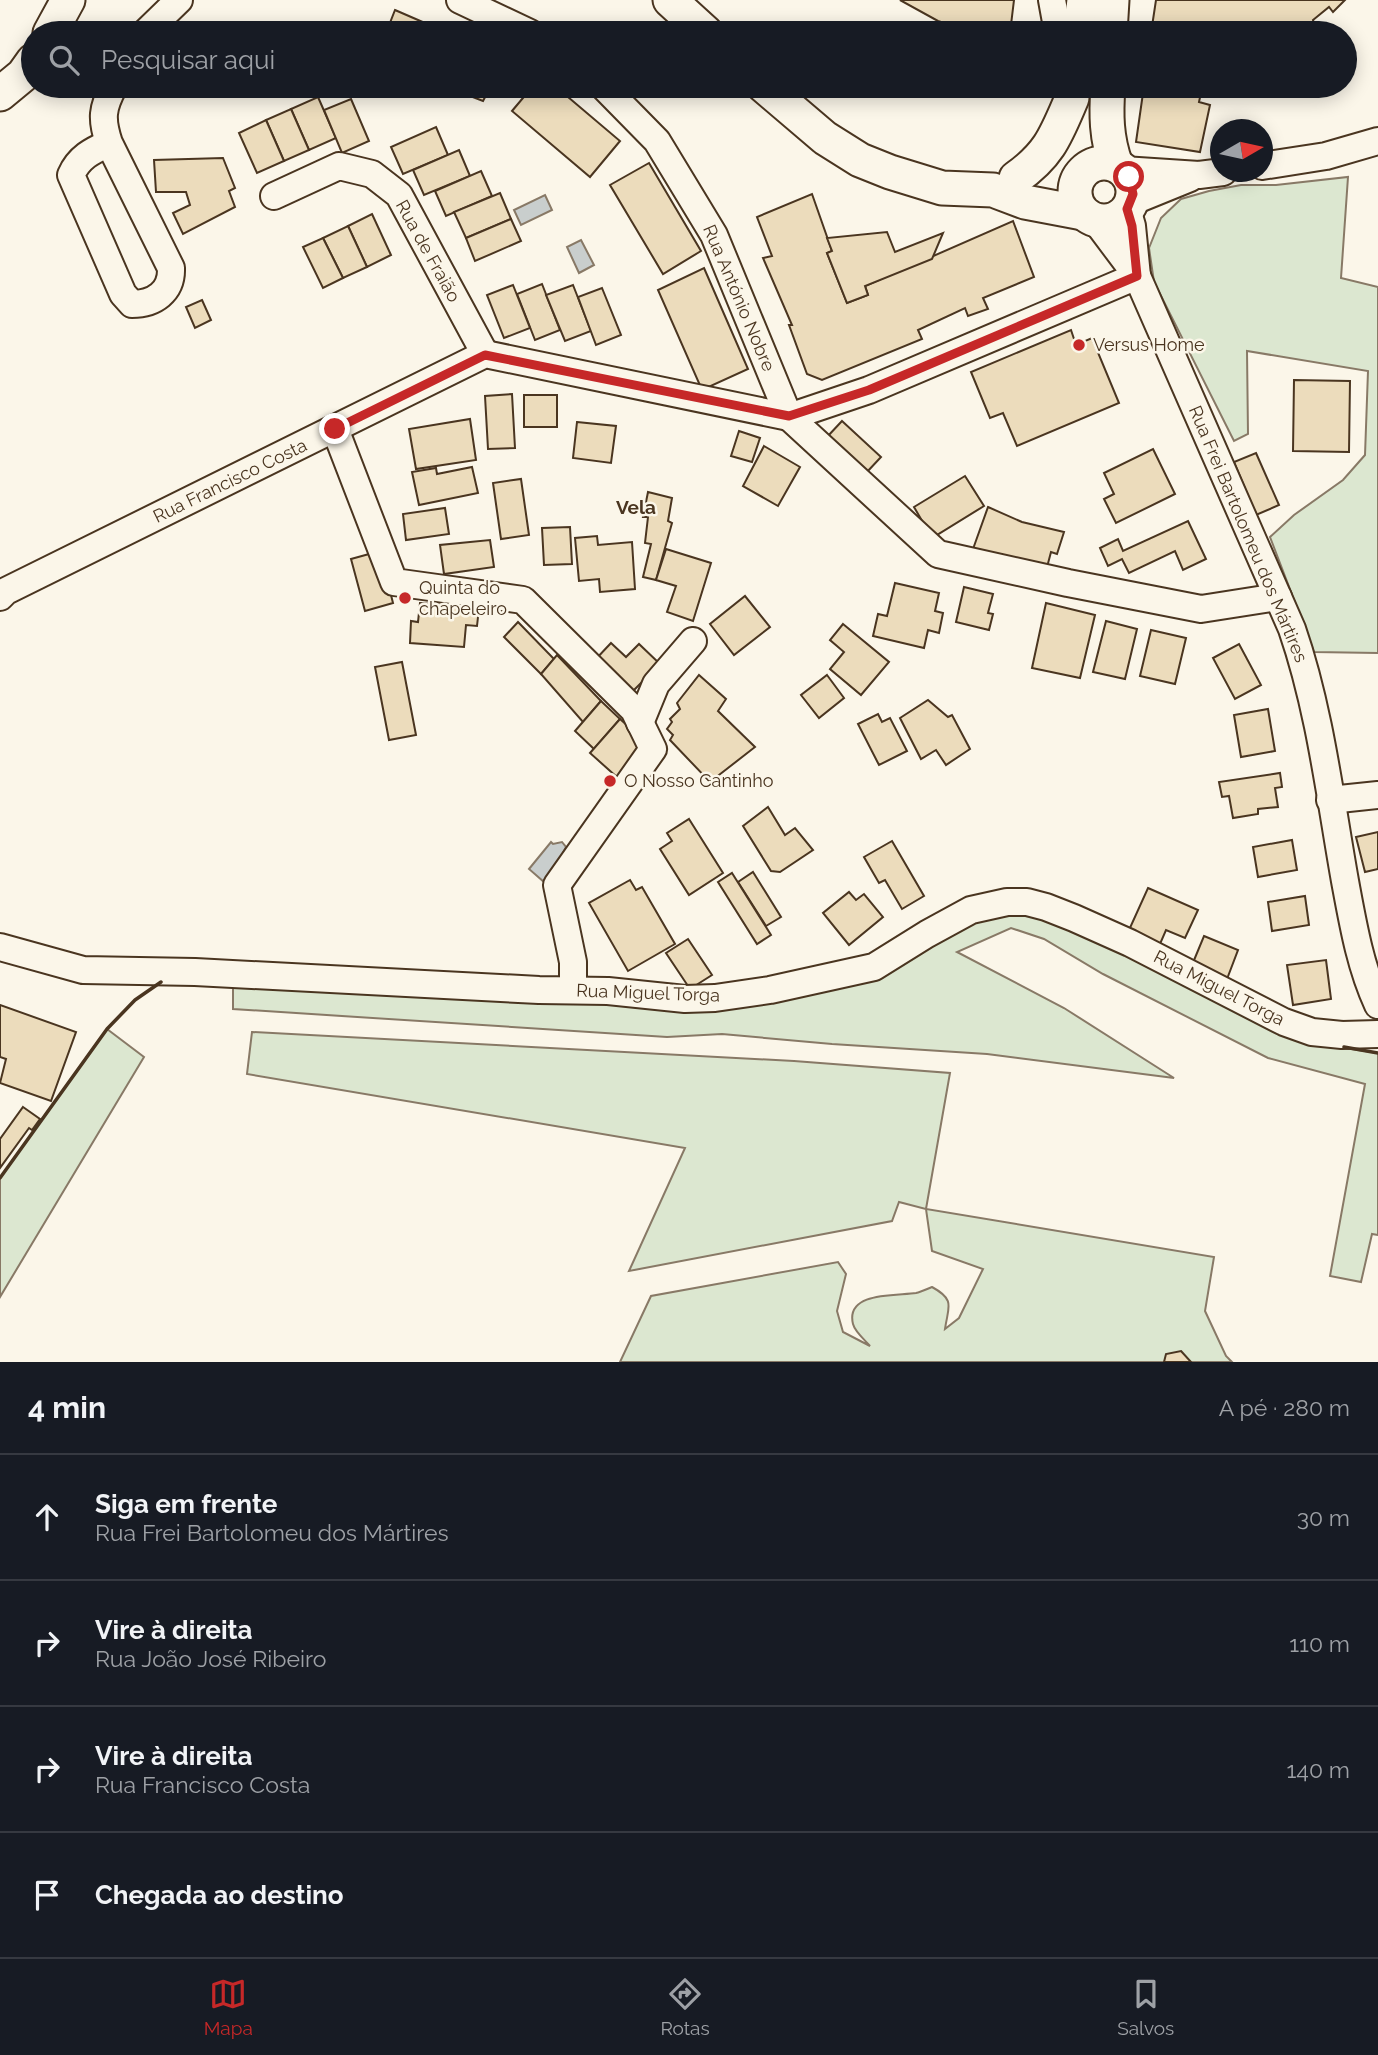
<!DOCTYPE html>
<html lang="pt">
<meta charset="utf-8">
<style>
:root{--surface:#171b24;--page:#20242c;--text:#f1f3f6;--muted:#9ea1a6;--line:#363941;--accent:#c62828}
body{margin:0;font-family:Raleway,sans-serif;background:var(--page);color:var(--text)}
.compass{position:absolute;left:1210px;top:119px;width:63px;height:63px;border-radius:50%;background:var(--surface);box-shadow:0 4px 18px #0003;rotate:81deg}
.stop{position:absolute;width:21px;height:21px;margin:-16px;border:5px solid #c62828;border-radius:50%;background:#fff}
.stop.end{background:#c62828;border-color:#fff;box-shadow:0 2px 7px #0008}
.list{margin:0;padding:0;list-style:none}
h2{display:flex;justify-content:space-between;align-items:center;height:91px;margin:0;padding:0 28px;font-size:30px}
h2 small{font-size:23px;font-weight:400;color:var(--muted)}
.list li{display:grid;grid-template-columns:46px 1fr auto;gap:21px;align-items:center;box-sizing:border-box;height:126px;padding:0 28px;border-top:2px solid var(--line)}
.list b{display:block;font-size:26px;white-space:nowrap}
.list p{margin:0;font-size:23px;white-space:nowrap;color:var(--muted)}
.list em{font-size:23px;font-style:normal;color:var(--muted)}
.icon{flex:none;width:38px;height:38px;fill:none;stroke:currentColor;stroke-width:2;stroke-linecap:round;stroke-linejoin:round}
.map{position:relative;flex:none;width:1378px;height:1362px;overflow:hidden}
.search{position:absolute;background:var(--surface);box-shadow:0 4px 18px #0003;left:21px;right:21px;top:21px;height:77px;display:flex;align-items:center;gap:18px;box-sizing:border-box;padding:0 24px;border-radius:38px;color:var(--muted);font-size:26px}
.sheet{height:595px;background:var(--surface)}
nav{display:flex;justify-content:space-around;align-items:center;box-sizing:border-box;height:98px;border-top:2px solid var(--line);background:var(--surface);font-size:19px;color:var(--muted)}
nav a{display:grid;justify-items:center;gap:4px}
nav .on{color:var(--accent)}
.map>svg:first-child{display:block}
.green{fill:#dce7d0;stroke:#887966;stroke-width:2}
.water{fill:#c9cecd;stroke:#887966;stroke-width:2}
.building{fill:#ecdcbc;stroke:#4a3520;stroke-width:2}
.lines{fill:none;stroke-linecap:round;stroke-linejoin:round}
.minor-casing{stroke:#4a3520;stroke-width:30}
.major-casing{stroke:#4a3520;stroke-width:37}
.minor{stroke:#fbf6e9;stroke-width:26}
.major{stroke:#fbf6e9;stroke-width:33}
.wall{stroke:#4a3520;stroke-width:3.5}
.route{stroke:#c62828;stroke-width:9}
.poi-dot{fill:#c62828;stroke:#fbf6e9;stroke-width:2.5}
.labels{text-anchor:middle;stroke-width:5;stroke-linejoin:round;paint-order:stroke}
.street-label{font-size:18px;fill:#4a3520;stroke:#fbf6e9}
.poi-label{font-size:18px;fill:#4a3520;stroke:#fbf6e9;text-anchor:start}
.neighbourhood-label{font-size:19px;font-weight:bold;fill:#4a3520;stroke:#fbf6e9}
</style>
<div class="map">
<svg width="1378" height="1362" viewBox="0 0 1378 1362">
<rect width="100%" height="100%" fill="#fbf6e9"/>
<g class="green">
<polygon points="1348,177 1341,278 1378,287 1378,653 1314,652 1270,537 1294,515 1343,480 1365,455 1368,371 1247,351 1248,434 1234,441 1154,282 1149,248 1161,218 1181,199 1209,191 1241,185 1276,185"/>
<polygon points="1031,911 1325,1045 1378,1053 1378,1235 1372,1234 1361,1282 1330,1276 1365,1084 1268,1058 1103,974 1044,939 1011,928 957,952 1064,1008 1174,1078 987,1054 832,1044 722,1034 667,1037 233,1009 233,982 743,1005 972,917"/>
<polygon points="107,1029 144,1057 0,1297 0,1178"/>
<path d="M252 1032 794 1061 950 1073 926 1209 1214 1257 1205 1311 1226 1356 1232 1362H620L651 1296 838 1262 846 1274 837 1311 843 1332 870 1346C865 1340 855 1332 853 1324 845 1291 898 1296 916 1293 921 1292 927 1289 932 1287 956 1300 948 1307 945 1329L959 1318 983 1269 932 1251 926 1209 899 1202 892 1221 629 1271 685 1148 247 1074Z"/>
</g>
<g class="water">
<polygon points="545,195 552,210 521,225 514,210"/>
<polygon points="581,240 594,265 579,273 567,247"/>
<polygon points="551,842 553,844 562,842 566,847 563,853 566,854 544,882 529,869"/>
</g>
<g class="building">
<polygon points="900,0 1014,0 1010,33 979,33 969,31 938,21"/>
<polygon points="1156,0 1345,0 1333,12 1329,7 1313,20 1315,26 1300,33 1151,33"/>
<polygon points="395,10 448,33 386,33"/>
<polygon points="444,86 491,86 483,101"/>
<polygon points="533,86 555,86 620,141 590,177 512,111"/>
<polygon points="1144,86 1207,86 1207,88 1202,88 1199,102 1210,105 1200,152 1136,142"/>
<polygon points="318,97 336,138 309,150 291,109"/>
<polygon points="351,99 369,141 342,153 324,110"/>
<polygon points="291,109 309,150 284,161 266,120"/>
<polygon points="266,120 284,161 257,173 239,133"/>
<polygon points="436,127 448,155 403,174 391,147"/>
<polygon points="459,150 470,176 424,195 413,170"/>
<polygon points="223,158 235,188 229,191 235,207 183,234 173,213 190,205 186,192 156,192 154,160"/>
<polygon points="649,163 701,251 663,274 610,185"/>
<polygon points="481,171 492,196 446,216 435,191"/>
<polygon points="500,193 511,219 466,238 454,212"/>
<polygon points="812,194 832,251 827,253 847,303 868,295 865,286 1013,221 1034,277 983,298 988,309 968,316 965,308 918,330 922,339 822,380 807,374 789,325 792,325 763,258 772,256 757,217"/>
<polygon points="372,214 391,255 367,267 348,226"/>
<polygon points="511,219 521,241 475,261 466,238"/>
<polygon points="348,226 367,267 343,278 323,238"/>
<polygon points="887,232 895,252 943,233 932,259 865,286 868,295 847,303 827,253 832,251 827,238"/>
<polygon points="323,238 343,278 323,288 303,247"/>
<polygon points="704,268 748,369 702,390 658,290"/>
<polygon points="542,284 560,330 535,340 517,294"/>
<polygon points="513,285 530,328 504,338 487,295"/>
<polygon points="573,285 591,331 565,341 546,295"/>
<polygon points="602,288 621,335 596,345 578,297"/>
<polygon points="202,300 211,320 195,328 186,307"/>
<polygon points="1071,330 1076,345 1092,338 1119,403 1017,446 1003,413 990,418 971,372"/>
<polygon points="1294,380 1350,381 1349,452 1293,451"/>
<polygon points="512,394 515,448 488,449 485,396"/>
<rect x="524" y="395" width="33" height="32"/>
<polygon points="470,419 476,460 416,469 409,429"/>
<polygon points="842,421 881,457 866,473 827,437"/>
<polygon points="577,422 616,426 611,463 573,458"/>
<polygon points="739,431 760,438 752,462 731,456"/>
<polygon points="764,446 800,467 778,506 743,486"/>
<polygon points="1153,449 1175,494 1116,523 1104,499 1114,494 1104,473"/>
<polygon points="1256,453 1279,505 1256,515 1234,462"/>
<polygon points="472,467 478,493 419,505 412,472 436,468 437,474"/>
<polygon points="965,476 984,506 932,538 914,507"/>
<polygon points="521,479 529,535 501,539 493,483"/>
<polygon points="648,492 672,498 668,521 672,523 656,580 643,577 651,544 645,543 648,517 643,517"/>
<polygon points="988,507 1022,522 1064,532 1057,554 1051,552 1046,571 973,549"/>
<polygon points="445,508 449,534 406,540 403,514"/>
<polygon points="1188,521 1206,559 1183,570 1175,551 1129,573 1122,559 1108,566 1100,548 1118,539 1123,551"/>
<polygon points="570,527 572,564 544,565 542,528"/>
<polygon points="597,536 598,545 632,542 635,589 600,592 599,579 579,581 575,538"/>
<polygon points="490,540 494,567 444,574 440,545"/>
<polygon points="666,549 711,563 693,621 667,612 676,586 656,580"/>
<polygon points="380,551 393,603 365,611 351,559"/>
<polygon points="895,583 939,593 935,611 943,613 939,633 928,630 924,648 873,636 878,614 887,616"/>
<polygon points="964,587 993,594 988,613 993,614 989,630 956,622"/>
<polygon points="745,596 770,627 734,655 710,624"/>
<polygon points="420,603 479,608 477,626 466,625 464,647 410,643 411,621 418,622"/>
<polygon points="1046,603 1095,615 1080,678 1032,668"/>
<polygon points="1106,621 1137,629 1125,679 1093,672"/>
<polygon points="518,622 554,659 541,674 504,637"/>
<polygon points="843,624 889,662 861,695 830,669 844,652 830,640"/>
<polygon points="1151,630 1186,638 1175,684 1140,676"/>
<polygon points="611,643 626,657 639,644 660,664 629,695 594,661"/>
<polygon points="1239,644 1261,685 1235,699 1213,658"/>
<polygon points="557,655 601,701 583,722 541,674"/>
<polygon points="402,662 416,735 389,740 375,667"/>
<polygon points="699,675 726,699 718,711 755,747 710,782 670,740 673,735 667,729 672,722 670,719 680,709 677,703"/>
<polygon points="827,675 844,698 819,718 801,695"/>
<polygon points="928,700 948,717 952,715 970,749 946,765 936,750 921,759 900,718"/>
<polygon points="601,701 620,719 594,749 575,731"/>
<polygon points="1268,709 1275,751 1241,757 1234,715"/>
<polygon points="878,714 882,722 890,718 907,751 879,765 858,724"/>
<polygon points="620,719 648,744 618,778 590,753"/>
<polygon points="1280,773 1282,787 1275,788 1278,807 1258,809 1258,814 1233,818 1229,796 1222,797 1219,782"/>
<polygon points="768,807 785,835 795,828 813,850 780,872 771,871 743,826"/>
<polygon points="689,819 723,873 689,895 660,849 672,841 667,833"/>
<polygon points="1378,832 1378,869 1365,872 1356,837"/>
<polygon points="1292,840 1297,870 1258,877 1253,847"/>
<polygon points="892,841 924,896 902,909 885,880 879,883 864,857"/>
<polygon points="753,872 781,917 766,926 738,882"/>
<polygon points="732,873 771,935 757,944 718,882"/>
<polygon points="630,880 636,890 642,887 675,944 628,971 589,903"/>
<polygon points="1148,888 1198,910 1185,938 1166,930 1160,944 1129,930"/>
<polygon points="849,892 856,900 864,894 883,917 849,945 823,913"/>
<polygon points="1305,896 1309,925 1272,931 1268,902"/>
<polygon points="1204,936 1238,950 1227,979 1192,965"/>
<polygon points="688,939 712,975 690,989 666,953"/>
<polygon points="1326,960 1331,999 1293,1005 1287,965"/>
<polygon points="0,1005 76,1032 51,1101 0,1083 6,1059 0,1057"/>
<polygon points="23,1107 40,1119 32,1130 29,1128 0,1168 0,1139"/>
<polygon points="1181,1351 1191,1362 1164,1362 1166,1354"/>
</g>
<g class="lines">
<g class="minor-casing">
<g id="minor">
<polyline points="460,0 530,33"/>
<polyline points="1052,0 1058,33"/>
<polyline points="145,33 179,0"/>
<polyline points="603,86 657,141 714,235 789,417 938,554 1068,583 1201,609 1278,597"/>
<path d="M109 143C92 151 79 157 71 175L123 294 132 304C154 304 172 292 171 268L109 143C101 119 102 108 114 86"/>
<polyline points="1262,166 1326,156 1378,141"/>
<polyline points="1123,170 1199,175 1223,172"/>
<polyline points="274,196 339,166 372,174 399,195 485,354"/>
<polyline points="1131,202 1190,178"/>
<polyline points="1127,209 1132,226 1137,276"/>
<path d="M1095 220 1137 276 1292 629C1320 710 1330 797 1345 881 1353 924 1360 966 1378 1005"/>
<polyline points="789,417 869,390 1137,276"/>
<polyline points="335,429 394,582 523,600 634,710 653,749 557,885 573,962 573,990"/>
<polyline points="0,597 6,591 485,354 789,417"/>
<polyline points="640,723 656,684 693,641"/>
<polyline points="1330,800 1378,795"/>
<polyline points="0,947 83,970 195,972 539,990 608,991 685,999 715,998 770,990 874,967 927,934 971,910 1007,902 1027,902 1046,907 1074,918 1130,943 1284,1022 1312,1032 1342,1035 1378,1034"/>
</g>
</g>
<g class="major-casing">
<g id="major">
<polyline points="670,0 706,33"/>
<polyline points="50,33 68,0"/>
<polyline points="1080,33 1084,0"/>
<polyline points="1110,33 1112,0"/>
<polyline points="764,86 825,138 860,160 890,172 942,188 993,190 1025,202 1083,213"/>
<path d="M1108 86C1106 114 1106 138 1116 165"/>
<polyline points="0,94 23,75 33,61"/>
<circle cx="1104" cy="192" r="29"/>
<path d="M1016 178C1050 154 1056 135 1072 98"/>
</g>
</g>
<use href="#minor" class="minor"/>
<use href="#major" class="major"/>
<g class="wall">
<polyline points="1344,1047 1378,1053"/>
<polyline points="0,1178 107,1029 135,1000 161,982"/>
</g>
</g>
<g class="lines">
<polyline class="route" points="335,429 485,355 789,416 869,390 1137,276 1132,226 1127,209 1133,194 1129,177"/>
</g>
<g class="poi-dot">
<circle cx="1079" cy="345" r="7"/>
<circle cx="405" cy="598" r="7"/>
<circle cx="610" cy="781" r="7"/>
</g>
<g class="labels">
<g class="street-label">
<text transform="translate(428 251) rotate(61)" y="6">Rua de Fraião</text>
<text transform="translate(739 298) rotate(67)" y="6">Rua António Nobre</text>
<text transform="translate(230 481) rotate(-26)" y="6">Rua Francisco Costa</text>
<text transform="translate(1248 534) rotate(67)" y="6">Rua Frei Bartolomeu dos Mártires</text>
<text transform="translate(1219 988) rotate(27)" y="6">Rua Miguel Torga</text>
<text transform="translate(648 993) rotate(2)" y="6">Rua Miguel Torga</text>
</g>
<g class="poi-label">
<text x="1093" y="351">Versus Home</text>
<text x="419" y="594">Quinta do<tspan x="419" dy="21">chapeleiro</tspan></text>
<text x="624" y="787">O Nosso Cantinho</text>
</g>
<g class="neighbourhood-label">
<text x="636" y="514">Vela</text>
</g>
</g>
</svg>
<svg class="compass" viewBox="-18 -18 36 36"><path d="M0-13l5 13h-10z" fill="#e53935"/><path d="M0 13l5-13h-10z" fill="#9ea1a6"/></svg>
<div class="stop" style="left:1129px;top:177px"></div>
<div class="stop end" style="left:335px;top:429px"></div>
<div class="search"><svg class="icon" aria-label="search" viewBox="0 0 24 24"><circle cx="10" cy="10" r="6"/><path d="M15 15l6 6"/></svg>Pesquisar aqui</div>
</div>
<section class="sheet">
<h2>4 min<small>A pé · 280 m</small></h2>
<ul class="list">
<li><svg class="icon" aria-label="ahead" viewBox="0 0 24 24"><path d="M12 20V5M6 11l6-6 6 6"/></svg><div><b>Siga em frente</b><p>Rua Frei Bartolomeu dos Mártires</p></div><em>30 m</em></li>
<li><svg class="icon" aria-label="right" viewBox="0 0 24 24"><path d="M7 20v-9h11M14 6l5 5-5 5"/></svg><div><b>Vire à direita</b><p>Rua João José Ribeiro</p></div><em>110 m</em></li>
<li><svg class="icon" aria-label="right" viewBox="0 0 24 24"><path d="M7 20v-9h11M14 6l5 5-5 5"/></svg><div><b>Vire à direita</b><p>Rua Francisco Costa</p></div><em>140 m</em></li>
<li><svg class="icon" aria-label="arrive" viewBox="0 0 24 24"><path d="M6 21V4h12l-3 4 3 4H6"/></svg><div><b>Chegada ao destino</b></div></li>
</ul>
</section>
<nav>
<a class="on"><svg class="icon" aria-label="map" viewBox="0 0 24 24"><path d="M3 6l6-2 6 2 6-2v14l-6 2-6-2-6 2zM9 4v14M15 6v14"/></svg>Mapa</a>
<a><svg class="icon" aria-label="directions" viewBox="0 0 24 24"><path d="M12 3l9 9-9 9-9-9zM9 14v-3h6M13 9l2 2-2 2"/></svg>Rotas</a>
<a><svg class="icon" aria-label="saved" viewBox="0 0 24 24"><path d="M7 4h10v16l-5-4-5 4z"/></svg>Salvos</a>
</nav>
